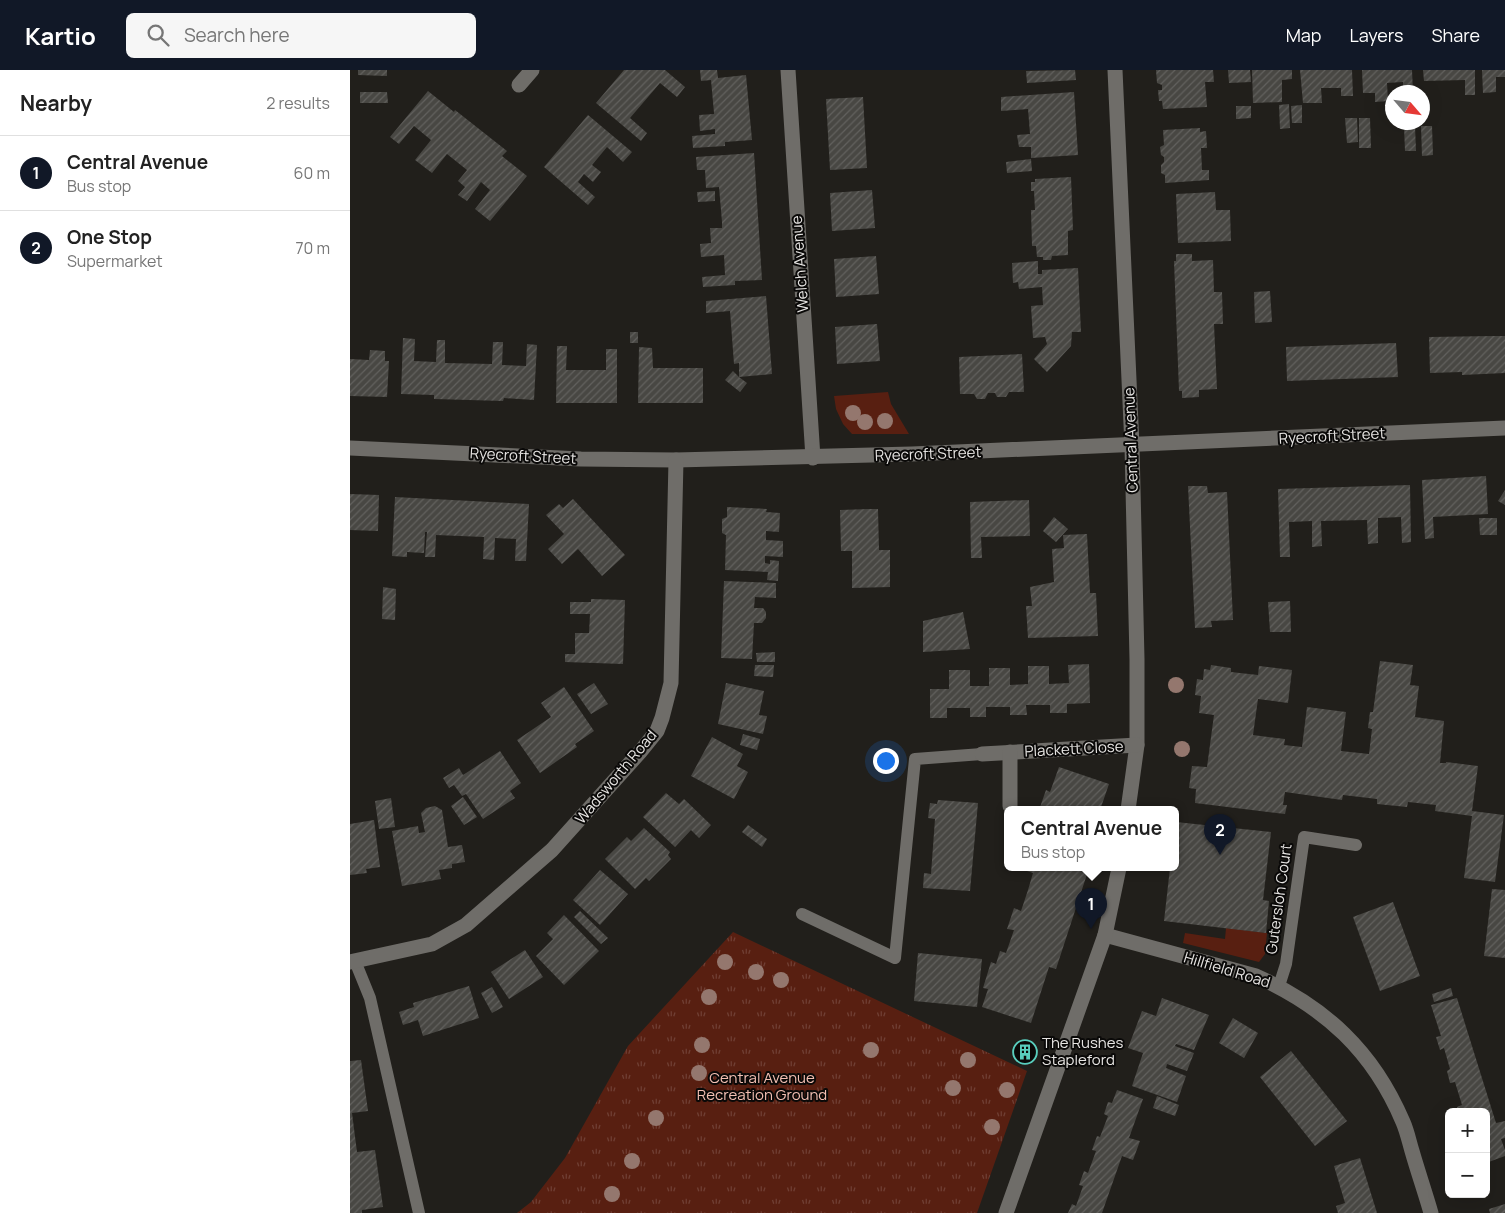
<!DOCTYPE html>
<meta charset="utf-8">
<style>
:root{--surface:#fff;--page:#f6f6f6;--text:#222;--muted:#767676;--line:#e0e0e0;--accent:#111827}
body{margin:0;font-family:Manrope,sans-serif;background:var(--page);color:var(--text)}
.controls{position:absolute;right:15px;bottom:15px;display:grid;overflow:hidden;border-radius:8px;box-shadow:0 5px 20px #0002}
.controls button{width:45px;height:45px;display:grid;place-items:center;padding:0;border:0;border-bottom:1px solid var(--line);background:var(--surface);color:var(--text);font:25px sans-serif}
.compass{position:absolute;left:1035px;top:15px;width:45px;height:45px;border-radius:50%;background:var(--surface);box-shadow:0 5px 20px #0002;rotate:118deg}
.you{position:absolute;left:535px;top:690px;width:18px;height:18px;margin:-12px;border:4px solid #fff;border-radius:50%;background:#1a73e8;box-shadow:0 0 0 8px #1a73e833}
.badge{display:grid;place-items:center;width:32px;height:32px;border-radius:50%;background:var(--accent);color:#fff;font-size:16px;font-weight:700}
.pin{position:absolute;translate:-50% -41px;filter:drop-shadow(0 1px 2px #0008)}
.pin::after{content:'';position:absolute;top:26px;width:18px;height:15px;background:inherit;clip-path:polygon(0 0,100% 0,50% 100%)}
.popup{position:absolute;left:654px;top:736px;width:175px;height:65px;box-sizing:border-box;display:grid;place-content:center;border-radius:8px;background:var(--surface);filter:drop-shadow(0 1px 4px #0005);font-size:16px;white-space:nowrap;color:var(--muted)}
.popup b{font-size:19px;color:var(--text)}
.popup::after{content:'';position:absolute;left:50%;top:100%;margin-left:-10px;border:10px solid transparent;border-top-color:var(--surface)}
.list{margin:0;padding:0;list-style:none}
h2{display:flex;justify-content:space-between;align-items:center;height:65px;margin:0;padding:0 20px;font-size:21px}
h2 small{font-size:16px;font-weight:400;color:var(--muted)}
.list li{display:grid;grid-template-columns:32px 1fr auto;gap:15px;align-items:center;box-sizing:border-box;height:75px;padding:0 20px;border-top:1px solid var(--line)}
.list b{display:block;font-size:19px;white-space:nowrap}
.list p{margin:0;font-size:16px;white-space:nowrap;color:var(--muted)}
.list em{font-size:16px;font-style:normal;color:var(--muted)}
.icon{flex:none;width:28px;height:28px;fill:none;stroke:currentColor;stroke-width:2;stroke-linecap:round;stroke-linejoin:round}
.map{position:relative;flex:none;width:1155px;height:1143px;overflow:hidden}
header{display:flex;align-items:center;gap:30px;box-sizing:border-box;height:70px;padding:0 25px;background:var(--accent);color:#fff}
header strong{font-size:24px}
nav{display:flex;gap:28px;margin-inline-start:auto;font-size:18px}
.search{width:350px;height:45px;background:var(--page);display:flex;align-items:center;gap:12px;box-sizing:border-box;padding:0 18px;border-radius:8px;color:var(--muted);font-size:19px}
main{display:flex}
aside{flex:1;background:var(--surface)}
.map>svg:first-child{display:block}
.grass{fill:#581f11}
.park{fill:url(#park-tufts)}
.building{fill:url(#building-hatch)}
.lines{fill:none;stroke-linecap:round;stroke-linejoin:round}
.service{stroke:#6f6d69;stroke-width:12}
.minor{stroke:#6f6d69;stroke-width:15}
.tree{fill:#94776e}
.labels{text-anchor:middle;stroke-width:4;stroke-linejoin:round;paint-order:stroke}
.street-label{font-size:15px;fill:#e7e5e3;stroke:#0a0908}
.poi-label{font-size:15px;fill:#e7e5e3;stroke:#0a0908;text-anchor:start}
.park-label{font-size:15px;fill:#f3bfb2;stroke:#0a0908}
</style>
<header>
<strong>Kartio</strong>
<div class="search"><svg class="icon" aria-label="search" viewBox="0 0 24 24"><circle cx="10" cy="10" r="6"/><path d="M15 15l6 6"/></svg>Search here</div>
<nav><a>Map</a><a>Layers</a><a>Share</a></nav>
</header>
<main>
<aside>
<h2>Nearby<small>2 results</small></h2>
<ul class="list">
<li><span class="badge">1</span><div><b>Central Avenue</b><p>Bus stop</p></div><em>60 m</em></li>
<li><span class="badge">2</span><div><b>One Stop</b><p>Supermarket</p></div><em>70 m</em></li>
</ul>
</aside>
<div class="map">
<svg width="1155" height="1143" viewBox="0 0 1155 1143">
<defs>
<pattern id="park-tufts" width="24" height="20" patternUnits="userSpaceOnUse" patternTransform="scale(1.25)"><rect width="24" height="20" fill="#581f11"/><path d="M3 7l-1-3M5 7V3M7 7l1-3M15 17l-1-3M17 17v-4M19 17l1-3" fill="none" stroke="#703f34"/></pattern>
<pattern id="building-hatch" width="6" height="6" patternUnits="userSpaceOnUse" patternTransform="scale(1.25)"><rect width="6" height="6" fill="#484743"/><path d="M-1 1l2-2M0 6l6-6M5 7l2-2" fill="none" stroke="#62615e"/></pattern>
</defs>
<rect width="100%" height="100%" fill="#211f1b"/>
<g class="grass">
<polygon points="538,322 541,334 559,364 502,364 493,354 486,339 484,326"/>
<polygon points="876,858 917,863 915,884 909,892 833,873 835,863 875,869"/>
</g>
<polygon class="park" points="383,862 677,1001 627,1143 167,1143 181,1132 215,1088 278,976"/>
<g class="building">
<polygon points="8,0 37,0 37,6 8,5"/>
<polygon points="274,0 315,0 335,17 327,27 310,13 280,48 297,63 291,71 246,33"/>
<polygon points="350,0 367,0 368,8 396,5 402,70 375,72 375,76 343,78 342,66 365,64 365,59 350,61 349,45 364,44 364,43 361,10 351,11"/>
<polygon points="725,0 726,10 677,13 676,1"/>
<polygon points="806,0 863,0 864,12 855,12 857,37 813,39 812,31 809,31 808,20 812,20 812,15 807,13"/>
<polygon points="878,0 900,0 901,12 879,13"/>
<polygon points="902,0 942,0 942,9 932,10 932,32 903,33"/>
<polygon points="950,0 1002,0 1003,26 991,26 991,18 971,18 972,33 953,33"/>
<polygon points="1012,0 1062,0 1063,22 1053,22 1053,12 1037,13 1038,31 1025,32 1025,23 1013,23"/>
<polygon points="1073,0 1125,0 1125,25 1115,25 1115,10 1074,11"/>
<polygon points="1132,0 1155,0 1155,7 1146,7 1146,22 1133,23"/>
<polygon points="78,21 104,42 105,40 157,81 152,86 177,106 140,151 125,139 140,120 131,112 117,131 108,125 115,117 108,111 117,100 97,84 82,103 65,90 81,70 64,56 49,74 40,67"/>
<polygon points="10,22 37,22 38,33 10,33"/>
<polygon points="724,22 728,85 681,88 681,77 669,77 667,65 680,64 678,39 651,41 651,27"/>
<polygon points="513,27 517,98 480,100 476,29"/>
<polygon points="939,34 940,58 930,59 929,35"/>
<polygon points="952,35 952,53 942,53 941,36"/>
<polygon points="886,36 901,36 901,48 886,49"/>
<polygon points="238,45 282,82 273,92 257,77 242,95 251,102 243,112 234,104 228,112 245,127 238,135 194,97"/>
<polygon points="995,48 1007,48 1008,72 997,73"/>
<polygon points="1009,48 1020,48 1021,78 1009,78"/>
<polygon points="1065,56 1066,81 1055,81 1054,57"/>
<polygon points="1071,56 1082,56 1083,85 1072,86"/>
<polygon points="850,58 850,62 856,61 857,78 851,78 852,100 859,100 859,110 815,113 815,105 811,103 811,95 814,92 814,87 811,85 810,77 814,75 813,60"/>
<polygon points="404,83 412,210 385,211 385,215 353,217 352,207 375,205 374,185 351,187 350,174 361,173 360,158 372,158 372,152 369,117 356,118 355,100 347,100 346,87"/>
<polygon points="681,89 682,101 657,103 656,92"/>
<polygon points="721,107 723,160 718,161 718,185 702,186 701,190 693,190 693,187 687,187 686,176 682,176 681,140 685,140 684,121 681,121 681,112 685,112 685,109"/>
<polygon points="522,120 525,158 482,161 480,123"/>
<polygon points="365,121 365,131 348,132 347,122"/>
<polygon points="865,122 866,140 880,140 881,171 828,173 826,124"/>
<polygon points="826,184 842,184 842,191 863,190 864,222 872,222 873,254 864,254 867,319 849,320 849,327 832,328 832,321 829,321 824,191 826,191"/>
<polygon points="526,186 529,224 486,227 484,189"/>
<polygon points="688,191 688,204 692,204 692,200 728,198 731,262 722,262 721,276 697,302 684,289 697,274 695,267 683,268 681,236 693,235 692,217 669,219 668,212 663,213 662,193"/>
<polygon points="920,221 922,252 905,253 904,222"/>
<polygon points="416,226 422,304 389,307 397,313 390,322 375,310 383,301 389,307 389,293 384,294 380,241 356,243 356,231"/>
<polygon points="527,254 530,291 487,294 485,257"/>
<rect x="280" y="262" width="8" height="11"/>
<polygon points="1143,266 1155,266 1155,303 1112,305 1112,302 1080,303 1079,267"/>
<polygon points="53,268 65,269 64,291 86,292 87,270 95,270 95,293 142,294 143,272 153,272 152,295 176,296 177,274 187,275 184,330 154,328 153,331 84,329 84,325 51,324"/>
<polygon points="1046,273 1048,307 937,311 936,277"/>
<polygon points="207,276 217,276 216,300 256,300 256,279 267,279 267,333 206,333"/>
<polygon points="289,277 302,278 303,298 353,298 353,333 288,333"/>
<polygon points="20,280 35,281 35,291 39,291 37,327 0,326 0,289 19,290"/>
<polygon points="672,284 674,322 659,322 656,327 647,327 645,323 638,323 635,329 627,329 624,324 610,324 609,287"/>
<polygon points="1136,406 1138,444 1083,447 1084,468 1075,469 1072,410"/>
<polygon points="1060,415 1061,472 1052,473 1051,447 1028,448 1028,473 1018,474 1017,450 971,451 972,476 962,477 962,451 939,452 940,487 930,487 928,419"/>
<polygon points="838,416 857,416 858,423 877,422 883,550 861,551 862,557 845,558"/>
<polygon points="1155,420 1155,435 1148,431"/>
<polygon points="0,424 29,425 28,461 0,460"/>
<polygon points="45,427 179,434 176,491 165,491 166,469 145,468 144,490 133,489 134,467 86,465 85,487 75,487 77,462 75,462 74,483 57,482 57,487 42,486"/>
<polygon points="223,429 275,485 252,506 228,479 212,494 198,479 214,464 196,445 209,434 213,438"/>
<polygon points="679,430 680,466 631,467 632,488 621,488 620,432"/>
<polygon points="377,437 417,439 416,442 430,443 429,462 416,461 416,470 433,471 433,487 415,486 415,493 420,494 420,490 429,491 428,511 417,510 418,502 375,500 376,465 372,463 372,449 377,447"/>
<polygon points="518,439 528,439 529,480 540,480 540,517 502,518 502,481 491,481 490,440"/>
<polygon points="704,447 718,459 706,472 693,461"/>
<polygon points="1129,448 1147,448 1147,465 1130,465"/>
<polygon points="737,464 740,523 746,523 748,566 678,568 676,536 682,536 680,517 704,512 702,479 714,478 713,465"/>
<polygon points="374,511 426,513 426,528 405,527 404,538 413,538 416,542 416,548 412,553 404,553 402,589 371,588"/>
<polygon points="33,517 46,519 45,550 32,549"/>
<polygon points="241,529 275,530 273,594 215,592 215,584 225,584 225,563 239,563 240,544 220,544 220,532 241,532"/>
<polygon points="940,531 941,562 920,562 918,532"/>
<polygon points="613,542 620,579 573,582 573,551"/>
<polygon points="425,582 425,592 407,592 406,583"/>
<polygon points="1030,591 1063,595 1060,615 1069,616 1065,647 1094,651 1090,693 1096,693 1096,692 1128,696 1122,741 1154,745 1145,812 1114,808 1122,746 1085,741 1086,735 1058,732 1057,737 1027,734 1027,729 993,725 992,730 935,722 933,735 937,735 935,744 845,733 846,719 839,718 842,696 857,697 864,645 849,643 851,626 845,625 847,609 853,610 854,599 860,600 861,595 881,598 881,602 908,605 909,596 942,600 938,633 908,629 903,665 935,669 934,675 952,677 957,637 996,642 991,681 1019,684 1022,659 1018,658 1020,642 1023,642"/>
<polygon points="739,594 740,633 717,634 717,643 700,643 700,635 676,635 677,645 660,645 660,637 636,637 636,647 620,647 620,638 597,638 597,648 580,648 580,619 599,619 599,600 620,600 620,616 639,616 639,598 660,598 660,615 678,614 678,596 699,596 699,614 719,613 718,595"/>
<polygon points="405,595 424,595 423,607 404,606"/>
<polygon points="244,613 258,634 241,644 227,624"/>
<polygon points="376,613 414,621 409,645 417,646 413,664 368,654"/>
<polygon points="214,617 244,661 225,674 227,677 190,703 167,670 201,647 191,633"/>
<polygon points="393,664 410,669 407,680 390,675"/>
<polygon points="362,667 393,684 387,696 398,702 384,729 341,706"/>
<polygon points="150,681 171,713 160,721 165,728 133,749 116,724 112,726 104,715 99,718 93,708 109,698 113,705"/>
<polygon points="709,697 759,714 750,740 689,740 696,720 700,722"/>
<polygon points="316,723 329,734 334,729 361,755 349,768 341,760 325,777 293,747"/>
<polygon points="113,727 127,747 114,755 101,736"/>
<polygon points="41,728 45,757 29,759 25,731"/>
<polygon points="588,730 628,733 620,821 573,818 574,803 581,804 585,749 578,748 580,733 587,734"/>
<polygon points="85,736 92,740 98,777 112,775 115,792 102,794 102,798 89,800 91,809 52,816 42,761 68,756 69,763 75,762 71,743 76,738"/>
<polygon points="24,750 30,797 16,799 17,803 0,805 0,754"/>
<polygon points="826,752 921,762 913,830 919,831 916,863 814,851 820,798 825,798"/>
<polygon points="398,755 417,769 412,777 392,762"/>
<polygon points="294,758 320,782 318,785 321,789 299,811 296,808 285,819 255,789 277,767 281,771"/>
<polygon points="677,798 739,798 706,899 699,897 681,953 632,937 638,919 633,918 641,892 646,894 650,881 656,883 664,860 657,859 664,838 671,841 678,820 683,803 677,801"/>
<polygon points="250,800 278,824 250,855 223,830"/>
<polygon points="1142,819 1155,820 1155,888 1134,886"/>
<polygon points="1043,832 1070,906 1030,921 1003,847"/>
<polygon points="230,841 258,868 251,874 224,847"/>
<polygon points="214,845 249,881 214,915 186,886 203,869 197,863"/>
<polygon points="175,880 193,907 159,929 141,902"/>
<polygon points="568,883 632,889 627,937 564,931"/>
<polygon points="119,916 129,948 73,966 68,950 53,955 49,942 64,937 63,933"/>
<polygon points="142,917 153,937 142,943 131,923"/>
<polygon points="1101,918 1103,926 1084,932 1082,924"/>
<polygon points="812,928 859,945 844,980 826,974 825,976 844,983 837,1001 817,994 816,998 836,1006 827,1032 782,1016 793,983 778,978 792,941 806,946"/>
<polygon points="1107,928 1146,1053 1155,1051 1155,1068 1151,1069 1155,1080 1155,1086 1136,1093 1136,1042 1108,1042 1107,1037 1112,1035 1105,1012 1100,1013 1097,1001 1100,999 1094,978 1090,980 1086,967 1091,966 1081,935"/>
<polygon points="883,948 908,963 894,988 869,973"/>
<polygon points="670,972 684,977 680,991 665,986"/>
<polygon points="941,981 997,1051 965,1076 910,1007"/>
<polygon points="11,990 18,1041 2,1043 7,1082 25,1080 33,1137 12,1140 12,1143 0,1143 0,991"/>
<polygon points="767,1020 793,1029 779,1068 790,1071 783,1090 772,1086 752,1143 718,1143 722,1134 726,1136 733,1116 729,1115 734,1101 738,1103 746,1081 742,1080 747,1066 750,1067 758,1046 754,1044 758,1032 762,1033"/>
<polygon points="807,1026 829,1035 825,1046 803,1038"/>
<polygon points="1010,1088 1027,1143 988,1143 986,1136 995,1133 984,1096"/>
<polygon points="1155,1134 1155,1143 1140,1143 1139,1139"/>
</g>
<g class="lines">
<g class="service">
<polyline points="452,844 545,888 565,689 632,684"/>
<polyline points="5,891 20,928 69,1143"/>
<polyline points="929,916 936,894 954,767 1006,775"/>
</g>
<g class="minor">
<polyline points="438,0 463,388"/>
<polyline points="765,0 782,376 787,589 787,675 778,740"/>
<polyline points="169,15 182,0"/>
<polyline points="0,378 231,389 326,390 562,384 1155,358"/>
<polyline points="632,684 787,675"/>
<polyline points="660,736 660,682"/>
<path d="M755 865 906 906C975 937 1023 981 1053 1052 1057 1061 1059 1071 1062 1081 1068 1102 1075 1122 1081 1143"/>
<polyline points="0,892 82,874 116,855 202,780 290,682 307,661 312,648 321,613 326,390"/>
<polyline points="656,1143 755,865 769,798"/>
</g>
</g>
<g class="tree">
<circle cx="503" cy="343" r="8"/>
<circle cx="535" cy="351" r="8"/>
<circle cx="515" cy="352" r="8"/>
<circle cx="826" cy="615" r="8"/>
<circle cx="832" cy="679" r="8"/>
<circle cx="375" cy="892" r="8"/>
<circle cx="406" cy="902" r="8"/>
<circle cx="431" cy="910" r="8"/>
<circle cx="359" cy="927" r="8"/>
<circle cx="352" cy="975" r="8"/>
<circle cx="521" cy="980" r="8"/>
<circle cx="618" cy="990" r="8"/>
<circle cx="349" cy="1003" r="8"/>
<circle cx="603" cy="1018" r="8"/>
<circle cx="657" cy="1020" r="8"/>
<circle cx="306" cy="1048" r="8"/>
<circle cx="642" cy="1057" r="8"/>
<circle cx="282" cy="1091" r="8"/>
<circle cx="262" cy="1124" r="8"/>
</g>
<defs>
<g id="building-ring" transform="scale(1.25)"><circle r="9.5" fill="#0a0908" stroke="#59cebe" stroke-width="1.5"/><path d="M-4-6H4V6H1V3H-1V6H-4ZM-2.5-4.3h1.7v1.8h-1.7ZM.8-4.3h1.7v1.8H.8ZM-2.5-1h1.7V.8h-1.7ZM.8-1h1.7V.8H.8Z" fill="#59cebe"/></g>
</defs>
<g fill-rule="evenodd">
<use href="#building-ring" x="675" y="982"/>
</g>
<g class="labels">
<g class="street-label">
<text transform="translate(450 194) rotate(-94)" y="5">Welch Avenue</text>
<text transform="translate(982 366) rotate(-3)" y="5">Ryecroft Street</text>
<text transform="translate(781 370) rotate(-92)" y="5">Central Avenue</text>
<text transform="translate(578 384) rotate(-2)" y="5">Ryecroft Street</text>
<text transform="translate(173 386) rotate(3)" y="5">Ryecroft Street</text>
<text transform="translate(724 679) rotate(-3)" y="5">Plackett Close</text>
<text transform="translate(266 707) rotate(-50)" y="5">Wadsworth Road</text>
<text transform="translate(929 829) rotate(-82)" y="5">Gutersloh Court</text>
<text transform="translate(877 900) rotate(17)" y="5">Hillfield Road</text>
</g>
<g class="poi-label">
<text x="692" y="978">The Rushes<tspan x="692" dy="17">Stapleford</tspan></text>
</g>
<g class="park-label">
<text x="412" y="1013">Central Avenue<tspan x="412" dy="17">Recreation Ground</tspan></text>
</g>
</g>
</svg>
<div class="controls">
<button>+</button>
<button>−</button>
</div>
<svg class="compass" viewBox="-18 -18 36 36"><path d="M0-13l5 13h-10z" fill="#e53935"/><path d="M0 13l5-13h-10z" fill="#767676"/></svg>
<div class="you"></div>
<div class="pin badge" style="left:741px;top:859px">1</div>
<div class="popup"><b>Central Avenue</b>Bus stop</div>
<div class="pin badge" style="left:870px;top:785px">2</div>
</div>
</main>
